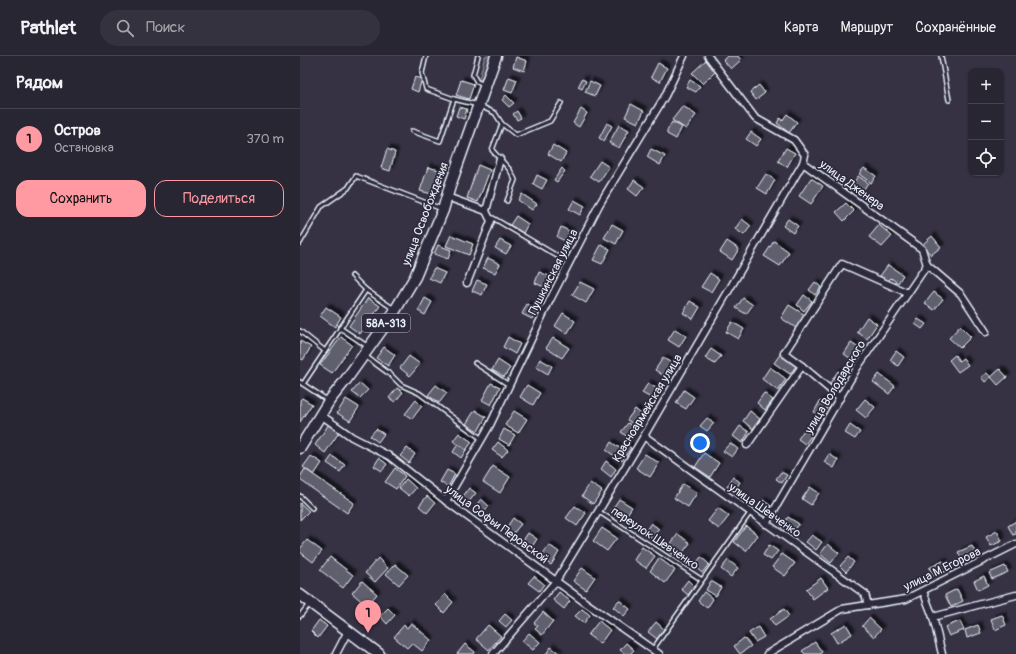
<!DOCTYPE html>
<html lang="ru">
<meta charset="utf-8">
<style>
:root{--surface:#282633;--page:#34323f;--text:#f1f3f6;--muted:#a5a5ac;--line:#44434e;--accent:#ff9aa2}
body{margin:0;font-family:Pangolin,sans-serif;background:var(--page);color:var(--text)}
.controls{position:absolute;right:12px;top:12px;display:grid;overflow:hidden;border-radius:8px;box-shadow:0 1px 3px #0004}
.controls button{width:36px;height:36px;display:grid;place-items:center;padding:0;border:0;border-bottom:1px solid var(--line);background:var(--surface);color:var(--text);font:20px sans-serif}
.you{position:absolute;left:400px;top:387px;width:14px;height:14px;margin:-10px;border:3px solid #fff;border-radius:50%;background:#1a73e8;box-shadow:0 0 0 6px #1a73e833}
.badge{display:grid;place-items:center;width:26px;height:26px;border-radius:50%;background:var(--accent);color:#111;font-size:13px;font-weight:700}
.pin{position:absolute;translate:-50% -33px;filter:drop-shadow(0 1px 2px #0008)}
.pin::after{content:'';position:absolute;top:21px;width:14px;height:12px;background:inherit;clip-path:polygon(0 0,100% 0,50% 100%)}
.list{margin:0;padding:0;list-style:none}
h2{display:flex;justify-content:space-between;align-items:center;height:52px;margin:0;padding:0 16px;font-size:17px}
h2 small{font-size:13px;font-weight:400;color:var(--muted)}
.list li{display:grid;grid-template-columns:26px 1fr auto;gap:12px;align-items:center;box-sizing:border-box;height:60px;padding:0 16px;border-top:1px solid var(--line)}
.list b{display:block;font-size:15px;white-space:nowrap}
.list p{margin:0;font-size:13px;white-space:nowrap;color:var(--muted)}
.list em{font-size:13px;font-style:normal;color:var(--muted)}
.actions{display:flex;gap:8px;padding:12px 16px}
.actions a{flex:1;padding:9px 0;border:1px solid var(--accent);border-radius:12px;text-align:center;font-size:14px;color:var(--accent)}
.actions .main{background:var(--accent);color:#111}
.icon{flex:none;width:22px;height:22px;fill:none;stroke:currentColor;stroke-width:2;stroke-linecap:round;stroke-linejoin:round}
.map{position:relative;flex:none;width:716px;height:598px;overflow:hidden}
header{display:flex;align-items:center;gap:24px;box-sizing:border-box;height:56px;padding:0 20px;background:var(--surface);border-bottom:1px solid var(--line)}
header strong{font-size:19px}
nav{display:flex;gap:22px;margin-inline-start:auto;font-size:14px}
.search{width:280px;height:36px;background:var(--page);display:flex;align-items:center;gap:10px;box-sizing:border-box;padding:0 14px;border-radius:22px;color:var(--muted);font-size:15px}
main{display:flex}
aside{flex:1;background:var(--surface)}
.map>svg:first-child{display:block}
.green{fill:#4d4b5c;stroke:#9a9eaa}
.building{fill:#605e6e;stroke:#e8f1f8;filter:url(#shadow)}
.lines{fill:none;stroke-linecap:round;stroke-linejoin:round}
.service-casing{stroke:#e8f1f8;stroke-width:6}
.minor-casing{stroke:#e8f1f8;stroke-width:9}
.primary-casing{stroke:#e8f1f8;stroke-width:13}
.service{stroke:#2f2a3d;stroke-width:3}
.minor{stroke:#2f2a3d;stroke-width:6}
.primary{stroke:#2f2a3d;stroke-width:10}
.labels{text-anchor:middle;stroke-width:3.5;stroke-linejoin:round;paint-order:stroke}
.shield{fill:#2f2a3d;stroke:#b0b5c0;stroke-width:1}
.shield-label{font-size:11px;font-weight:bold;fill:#e8f1f8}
.street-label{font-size:12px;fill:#e8f1f8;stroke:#2f2a3d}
</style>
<header>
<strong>Pathlet</strong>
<div class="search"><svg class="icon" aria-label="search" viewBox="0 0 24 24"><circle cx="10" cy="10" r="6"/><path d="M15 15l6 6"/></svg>Поиск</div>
<nav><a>Карта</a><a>Маршрут</a><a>Сохранённые</a></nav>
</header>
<main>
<aside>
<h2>Рядом<small></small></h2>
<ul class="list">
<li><span class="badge">1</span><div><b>Остров</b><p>Остановка</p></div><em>370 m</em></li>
</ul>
<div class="actions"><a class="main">Сохранить</a><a>Поделиться</a></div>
</aside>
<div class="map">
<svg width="716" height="598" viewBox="0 0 716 598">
<defs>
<filter id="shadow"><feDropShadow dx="3.5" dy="-3.5" stdDeviation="1" flood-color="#0009"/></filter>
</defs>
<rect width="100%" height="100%" fill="#363244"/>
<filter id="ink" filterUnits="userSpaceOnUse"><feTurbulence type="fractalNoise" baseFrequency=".025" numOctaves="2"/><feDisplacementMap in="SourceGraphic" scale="8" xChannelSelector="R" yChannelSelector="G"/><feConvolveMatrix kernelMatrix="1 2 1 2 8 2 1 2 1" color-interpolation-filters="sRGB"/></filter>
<g filter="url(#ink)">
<polygon class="green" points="185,0 192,0 183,24 180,24 179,23"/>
<g class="building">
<polygon points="428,0 438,0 441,4 431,13 423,4"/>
<polygon points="216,1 227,5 224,15 213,11"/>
<polygon points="406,4 416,15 403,28 392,17"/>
<polygon points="358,7 367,12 360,26 351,21"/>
<polygon points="115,21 122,23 118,36 111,33"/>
<polygon points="209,21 217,24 212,37 204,34"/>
<polygon points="282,23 286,25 282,33 278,31"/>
<polygon points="161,24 174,28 169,43 156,39"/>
<polygon points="390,24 400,30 396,36 386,31"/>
<polygon points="290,25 300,30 295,40 285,36"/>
<polygon points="459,29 465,37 456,44 450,36"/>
<polygon points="206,39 214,47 209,51 202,44"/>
<polygon points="331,48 344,55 338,67 325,61"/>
<polygon points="383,50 396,59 386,73 372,64"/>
<polygon points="159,51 167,53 164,63 156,60"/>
<polygon points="281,53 287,57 279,71 273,67"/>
<polygon points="217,55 221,62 217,64 213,58"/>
<polygon points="487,58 497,66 489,77 477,67 480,62 482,65"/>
<polygon points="372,66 382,71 376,83 367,78 367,75"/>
<polygon points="307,67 312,70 304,85 299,82"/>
<polygon points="319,69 329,74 319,92 309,87"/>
<polygon points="451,76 461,83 456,90 446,83"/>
<polygon points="253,89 266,97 261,106 248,98"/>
<polygon points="486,92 495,97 487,111 478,105"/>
<polygon points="87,93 95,96 90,115 81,112"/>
<polygon points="351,93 365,100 360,109 347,101"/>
<polygon points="300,105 309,111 299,126 290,120"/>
<polygon points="178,109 190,114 178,146 167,142"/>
<polygon points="128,111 139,114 132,138 120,135"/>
<polygon points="262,112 265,115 257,126 254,124"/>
<polygon points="564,112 576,120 571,127 559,118"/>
<polygon points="466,118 475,124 467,138 457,132"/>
<polygon points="237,119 247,124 242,133 233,128"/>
<polygon points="558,120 568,127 561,137 551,131"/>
<polygon points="511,122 523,130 511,148 499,140"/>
<polygon points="334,124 344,131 337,140 328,133"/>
<polygon points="222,138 237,148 232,154 218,144"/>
<polygon points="274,144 285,150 280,159 269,153"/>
<polygon points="546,147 554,155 544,165 536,156"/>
<polygon points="216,160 228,168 223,177 210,169"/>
<polygon points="442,163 451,170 444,179 435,173"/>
<polygon points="488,163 498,170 493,177 483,170"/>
<polygon points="312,168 323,174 316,188 304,182"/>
<polygon points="579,169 592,180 582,191 569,181"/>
<polygon points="261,171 271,176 267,186 257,181"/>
<polygon points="151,179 173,188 169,199 146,190"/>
<polygon points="632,180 641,191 631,199 622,189"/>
<polygon points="200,184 211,190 206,198 195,192"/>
<polygon points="427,185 439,193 432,204 420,196"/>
<polygon points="474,185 489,196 480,210 464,200"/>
<polygon points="138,189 151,194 148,203 134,198"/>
<polygon points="301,189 310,193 302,208 293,204"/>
<polygon points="188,202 200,208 195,217 183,212"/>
<polygon points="588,209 603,219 598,227 591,222 588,225 580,220"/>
<polygon points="134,212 145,217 140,227 129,222"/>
<polygon points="239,216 249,220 244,231 235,227"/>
<polygon points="410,217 419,223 411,236 401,231"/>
<polygon points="177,224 187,228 182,239 172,235"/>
<polygon points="280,226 294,233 286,247 272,239"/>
<polygon points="515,226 521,231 515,239 509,234"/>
<polygon points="634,236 643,243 634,254 625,247"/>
<polygon points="504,239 512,245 504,255 497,249"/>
<polygon points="68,242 80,250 60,278 49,270"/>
<polygon points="125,242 132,246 125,259 118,255"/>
<polygon points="443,242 453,249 446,258 436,252"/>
<polygon points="390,245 400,251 393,263 383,257"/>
<polygon points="227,248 237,253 232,263 222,258"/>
<polygon points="489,249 505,259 496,272 481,262"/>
<polygon points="26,251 41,261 35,271 20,260"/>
<polygon points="263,257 275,265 267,278 255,270"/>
<polygon points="567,261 577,268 567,283 557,276"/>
<polygon points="618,263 626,268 622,273 615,268"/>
<polygon points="432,266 444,273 438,283 426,276"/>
<polygon points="660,270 671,281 660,292 649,282"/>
<polygon points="375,273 386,280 379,291 368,284"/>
<polygon points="41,281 52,289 32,317 20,309"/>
<polygon points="208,281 220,288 215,298 203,291"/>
<polygon points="253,282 269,292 262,302 246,292"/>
<polygon points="0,285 11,291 3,304 0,302"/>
<polygon points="551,287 562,294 554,305 544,298"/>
<polygon points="84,291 95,299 88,310 76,302"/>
<polygon points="411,293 421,300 415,308 405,302"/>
<polygon points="596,295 604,301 598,310 590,304"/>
<polygon points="481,297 497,309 490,318 474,307"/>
<polygon points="655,299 659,305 663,302 668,309 658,316 649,304"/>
<polygon points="109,300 120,308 110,320 100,312"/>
<polygon points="363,302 372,307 364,320 355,314"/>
<polygon points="240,303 252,310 248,318 236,311"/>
<polygon points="198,304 210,312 204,321 192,314"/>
<polygon points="470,311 486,323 478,335 462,323"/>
<polygon points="700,313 707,321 698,329 691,321"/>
<polygon points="538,315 546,321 538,333 530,327"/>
<polygon points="687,317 691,321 685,326 681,321"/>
<polygon points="579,318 595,330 589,338 573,326"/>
<polygon points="60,327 68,334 60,342 52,336"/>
<polygon points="191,327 200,331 191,349 182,344"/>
<polygon points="348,327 359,334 353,343 342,337"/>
<polygon points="136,329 147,337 139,347 128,339"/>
<polygon points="227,329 240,337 233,349 220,341"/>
<polygon points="97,332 103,336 95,346 89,342"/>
<polygon points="384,334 394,341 386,353 376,347"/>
<polygon points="464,337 473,344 465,354 457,347"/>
<polygon points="2,342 12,348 0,366 0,344"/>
<polygon points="46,343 59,351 50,365 37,357"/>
<polygon points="565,343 575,351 566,362 556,354"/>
<polygon points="116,344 122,350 112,363 105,358"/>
<polygon points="520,345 528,350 521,361 514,356"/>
<polygon points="335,353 345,361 338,371 327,364"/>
<polygon points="175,354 186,361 178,375 166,368"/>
<polygon points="214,355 227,363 218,377 205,369"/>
<polygon points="450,355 460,363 453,373 443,365"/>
<polygon points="407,362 414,367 407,375 400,370"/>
<polygon points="328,367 337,374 330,383 321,376"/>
<polygon points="29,368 40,375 25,397 15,389"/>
<polygon points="550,369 560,376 555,383 545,377"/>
<polygon points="440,370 449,376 442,387 433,380"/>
<polygon points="76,373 84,378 78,386 70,380"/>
<polygon points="204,373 215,379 209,389 199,383"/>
<polygon points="504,374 512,379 505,388 498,383"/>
<polygon points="159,377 172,386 166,394 153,385"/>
<polygon points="198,386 208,394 202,401 192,394"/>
<polygon points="311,386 321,393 325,387 331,392 322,405 306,394"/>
<polygon points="430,387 438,393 432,401 423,395"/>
<polygon points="158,388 166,394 161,402 153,396"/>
<polygon points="107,392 115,398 109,407 100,400"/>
<polygon points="404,397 419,407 410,421 395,411"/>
<polygon points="345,398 359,407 350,421 336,412"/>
<polygon points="529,398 538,404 534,412 524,406"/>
<polygon points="11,400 22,407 14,419 3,411"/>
<polygon points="32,400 45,409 40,416 27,407"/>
<polygon points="79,402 87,408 82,415 74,410"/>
<polygon points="306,405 316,413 311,421 301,413"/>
<polygon points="193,410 210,421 200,437 183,426"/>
<polygon points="95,412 105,420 96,433 85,426"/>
<polygon points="5,413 54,447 47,457 0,424 0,421"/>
<polygon points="147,414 155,418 148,431 140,426"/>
<polygon points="481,416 487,419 482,427 476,423"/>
<polygon points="433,421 440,426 434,436 427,431"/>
<polygon points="106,423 116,432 109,440 99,432"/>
<polygon points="290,427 302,435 293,448 282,440"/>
<polygon points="383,428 397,437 388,451 374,442"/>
<polygon points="510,431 519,437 511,449 502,443"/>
<polygon points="169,432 176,437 168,447 162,442"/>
<polygon points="127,440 135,447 127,457 119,450"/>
<polygon points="181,443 189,450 183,458 174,452"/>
<polygon points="319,443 332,451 324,463 311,455"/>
<polygon points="463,444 471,450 465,459 457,453"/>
<polygon points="0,447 9,455 0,464"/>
<polygon points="275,450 286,457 277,470 266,462"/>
<polygon points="418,452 429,460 419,473 408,465"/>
<polygon points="488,461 499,468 492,478 481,471"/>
<polygon points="213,462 221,468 212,479 205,474"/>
<polygon points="716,465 716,478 713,479 708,470"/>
<polygon points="351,467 359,473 352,482 344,477"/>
<polygon points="446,470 458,479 446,495 434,486"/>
<polygon points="302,472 317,482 307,495 293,485"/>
<polygon points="697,475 702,485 691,490 686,481"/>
<polygon points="228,477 237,483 231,492 222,486"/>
<polygon points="378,478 390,487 379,502 366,494"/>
<polygon points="512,479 522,486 516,494 506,486"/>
<polygon points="7,484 22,495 13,506 0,496 0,493"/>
<polygon points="528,488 539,497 531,507 520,498"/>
<polygon points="249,489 259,496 251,509 240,502"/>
<polygon points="469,489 478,495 471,504 463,499"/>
<polygon points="672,490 677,500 663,506 658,496"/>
<polygon points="342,491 355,500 346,512 334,504"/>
<polygon points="482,498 495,507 485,520 472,511"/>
<polygon points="30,501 53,519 43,532 20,514"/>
<polygon points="401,501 409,508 402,517 394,510"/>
<polygon points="548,501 554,506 546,516 540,510"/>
<polygon points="78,502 88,512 75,526 65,517"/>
<polygon points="359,502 375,514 365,527 350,515"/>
<polygon points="428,504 438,512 431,521 421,513"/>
<polygon points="643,505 648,513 634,520 629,512"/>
<polygon points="95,508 108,519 99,529 86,518"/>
<polygon points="705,510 708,516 692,523 689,517"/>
<polygon points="282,512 295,521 286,534 273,525"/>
<polygon points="234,520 244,528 239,535 228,527"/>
<polygon points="684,520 688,529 678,534 674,525"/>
<polygon points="521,522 528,532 513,543 506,533"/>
<polygon points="388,524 395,531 388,539 381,533"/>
<polygon points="62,525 77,538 67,550 52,537"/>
<polygon points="411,525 421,531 416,540 406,534"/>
<polygon points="657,533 663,545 651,551 645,539"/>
<polygon points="259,536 270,545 264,553 253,544"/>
<polygon points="404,536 413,543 407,552 398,545"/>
<polygon points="145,538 153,546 144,557 136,549"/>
<polygon points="319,544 330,553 324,560 313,551"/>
<polygon points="88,552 95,559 87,568 80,560"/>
<polygon points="282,553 290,559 284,567 275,560"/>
<polygon points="484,553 489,560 475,570 470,563"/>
<polygon points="243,556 253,565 242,579 235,573 238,570 234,567"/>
<polygon points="205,558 212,564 206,571 199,565"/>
<polygon points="702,559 706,569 695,574 691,563"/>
<polygon points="569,562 581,573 574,581 562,570"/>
<polygon points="19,564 27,570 18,582 11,575"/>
<polygon points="299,565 310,574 300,588 288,579"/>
<polygon points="660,565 664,574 649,580 645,571"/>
<polygon points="356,566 364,573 357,583 348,576"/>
<polygon points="111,567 131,584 122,595 112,587 107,592 94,581 104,569 107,572"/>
<polygon points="546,568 552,578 537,587 531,577"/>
<polygon points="188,569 201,580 189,594 176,583"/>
<polygon points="678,569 681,577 667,582 665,574"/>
<polygon points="458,571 464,581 455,586 449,577"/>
<polygon points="229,577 240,586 233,594 222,585"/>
<polygon points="444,582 451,590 440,598 434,590"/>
<polygon points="515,586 522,596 520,598 505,598 502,595"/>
<polygon points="326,587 334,594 330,598 325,598 320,594"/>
<polygon points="165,588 175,596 174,598 157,598"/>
<polygon points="251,591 260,598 246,598"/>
</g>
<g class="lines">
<g class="service-casing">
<g id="service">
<polyline points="126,0 122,17 126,33 154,43 178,49 195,57 202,68 192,94 210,114 215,124 207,145"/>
<polyline points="178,0 173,19 177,26 185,29"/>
<polyline points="641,0 649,44"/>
<polyline points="202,68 216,79 250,65 261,47"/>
<polyline points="112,75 140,85 154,43"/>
<polyline points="190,161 193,162 269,207"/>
<polyline points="0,187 21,151 48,132 56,120 142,153"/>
<polyline points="52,220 66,234 94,253"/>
<polyline points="40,272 67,290"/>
<polyline points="0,275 25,295"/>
<polyline points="65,300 91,319 101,329 119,337 182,383"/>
<polyline points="175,307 209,329"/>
<polyline points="0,326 27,344"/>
<polyline points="3,328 66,234"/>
<polyline points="0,440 12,452"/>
<polyline points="298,455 402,524"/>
<polyline points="0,560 10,547"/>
<polyline points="353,593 450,457"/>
</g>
</g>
<g class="minor-casing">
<g id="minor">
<polyline points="408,0 455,62 494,84 505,99 503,107 622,193 627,209 661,238 686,276"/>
<polyline points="147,141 186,155 191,165 167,227"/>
<polyline points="186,155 200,103"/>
<polyline points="502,310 540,342"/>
<polyline points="21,359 52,381 89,400 146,445 286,547 359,598"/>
<polyline points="344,380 565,538 568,549"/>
<polyline points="447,389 502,310 484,297 542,208 608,237"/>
<polyline points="146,445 190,369 250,244 299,149 365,40 384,0"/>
<polyline points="466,468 557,312 627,209"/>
<polyline points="623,535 633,561 642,598"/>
<polyline points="633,561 681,548 716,539"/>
<polyline points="36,598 48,575"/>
<polyline points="193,598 256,525 344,380 503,107"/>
<polyline points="467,598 542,553 606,543 716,488"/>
</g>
</g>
<g class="primary-casing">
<g id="primary">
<polyline points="0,392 29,345 45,325 93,258 115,221 143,154 150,130 196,0"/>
<polyline points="0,539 79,598"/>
</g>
</g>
<use href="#service" class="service"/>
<use href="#minor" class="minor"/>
<use href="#primary" class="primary"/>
</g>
</g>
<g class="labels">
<rect class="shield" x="62" y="258" width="48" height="18" rx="3"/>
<g class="shield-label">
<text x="86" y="271">58А-313</text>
</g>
<g class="street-label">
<text transform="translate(552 129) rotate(36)" y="4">улица Дженера</text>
<text transform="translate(125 158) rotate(-69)" y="4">улица Освобождения</text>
<text transform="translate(253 216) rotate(-63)" y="4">Пушкинская улица</text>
<text transform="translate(535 331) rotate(-59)" y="4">улица Володарского</text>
<text transform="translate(347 352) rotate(-59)" y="4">Красноармейская улица</text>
<text transform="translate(465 454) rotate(35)" y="4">улица Шевченко</text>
<text transform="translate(197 468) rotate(36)" y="4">улица Софьи Перовской</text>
<text transform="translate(355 482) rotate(34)" y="4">переулок Шевченко</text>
<text transform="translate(642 513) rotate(-26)" y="4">улица М.Егорова</text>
</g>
</g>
</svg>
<div class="controls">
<button>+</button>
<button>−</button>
<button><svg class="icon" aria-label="locate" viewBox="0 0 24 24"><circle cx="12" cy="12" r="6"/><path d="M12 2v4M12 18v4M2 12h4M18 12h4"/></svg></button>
</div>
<div class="you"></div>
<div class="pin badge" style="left:68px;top:577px">1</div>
</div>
</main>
